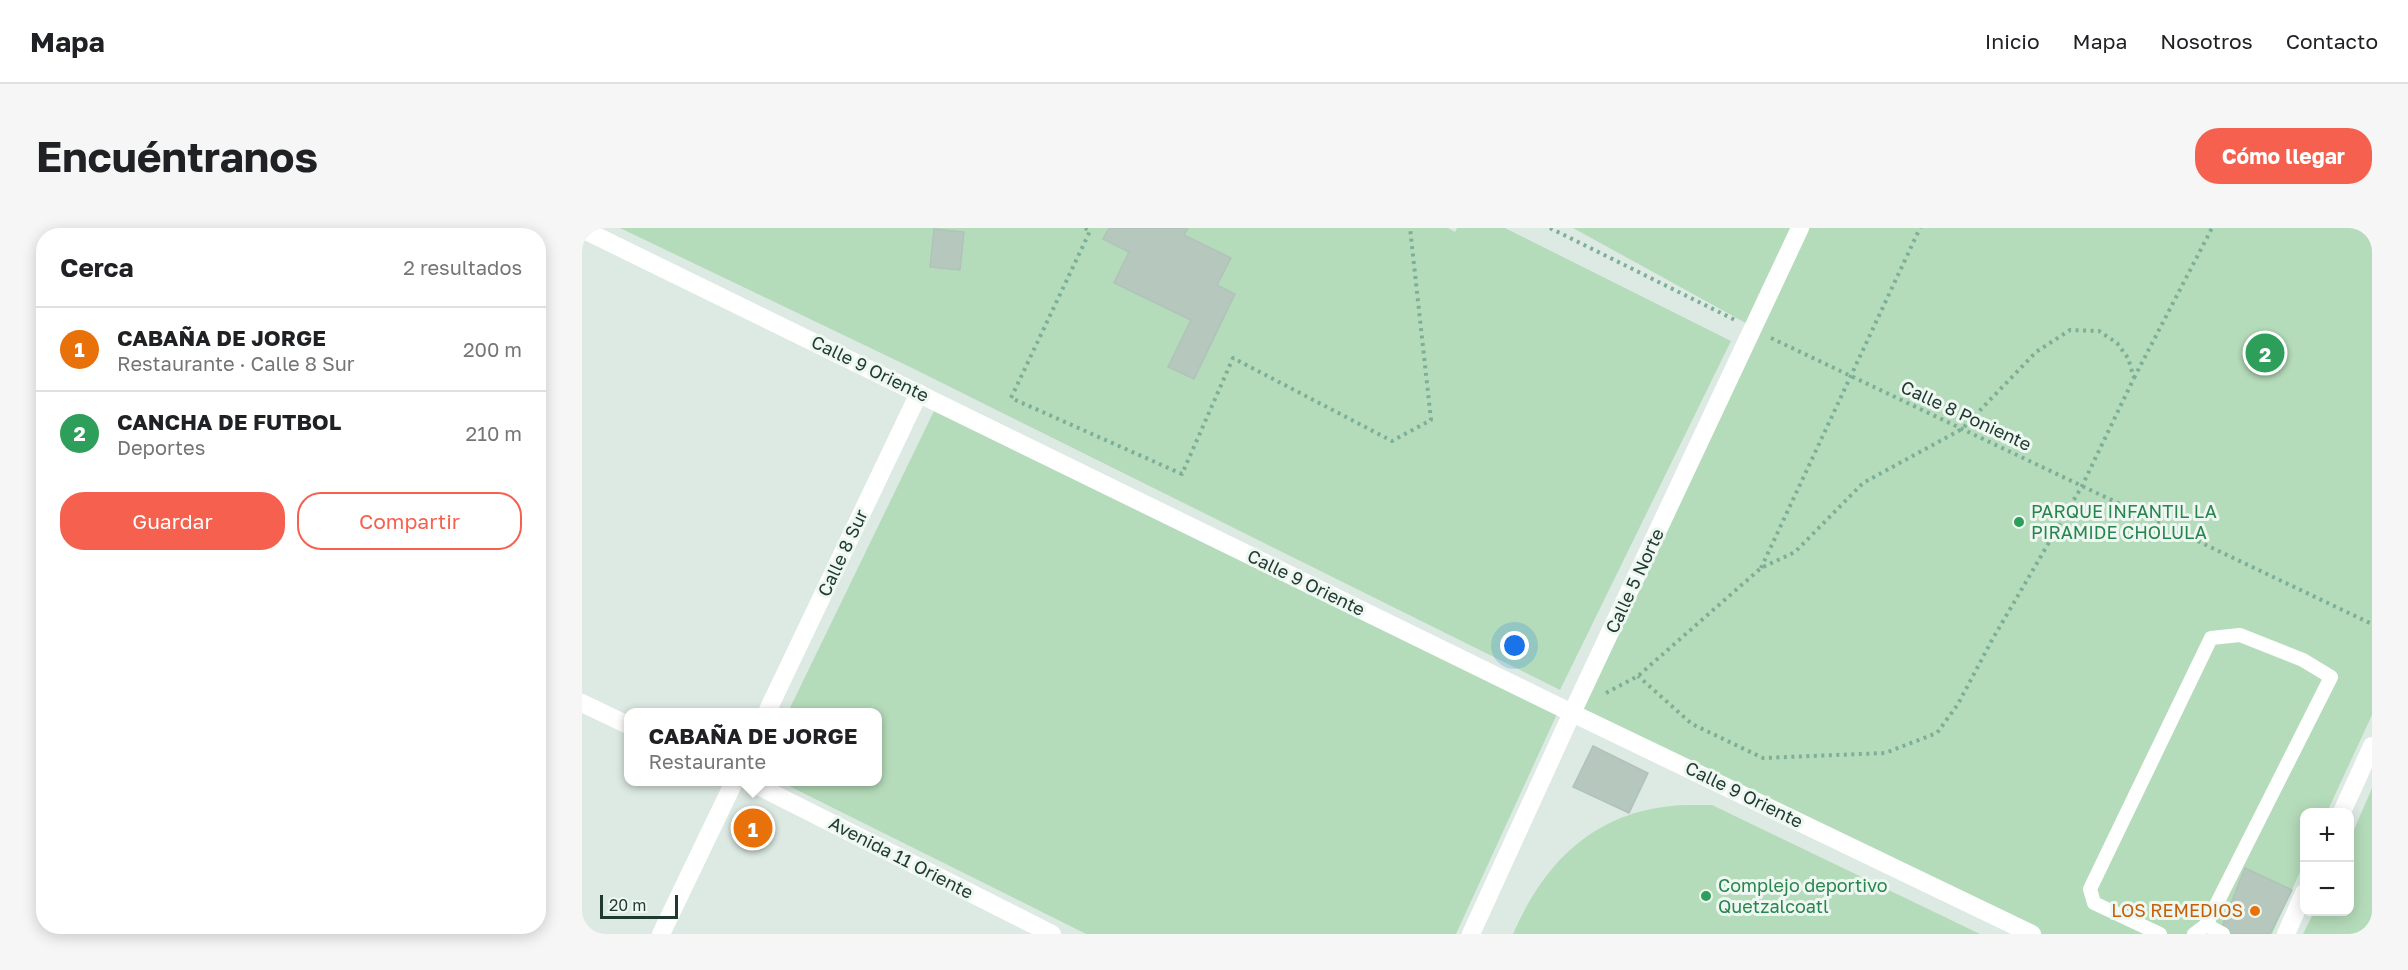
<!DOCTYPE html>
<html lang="es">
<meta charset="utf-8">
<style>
:root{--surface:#fff;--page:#f6f6f6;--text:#202124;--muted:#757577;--line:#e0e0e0;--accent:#f6614f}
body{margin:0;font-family:"Golos Text",sans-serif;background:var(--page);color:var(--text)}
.controls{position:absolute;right:18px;bottom:18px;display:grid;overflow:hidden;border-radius:12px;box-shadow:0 3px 15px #0003}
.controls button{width:54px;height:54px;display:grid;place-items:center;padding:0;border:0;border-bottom:2px solid var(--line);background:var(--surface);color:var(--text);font:30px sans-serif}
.scale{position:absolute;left:18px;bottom:15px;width:78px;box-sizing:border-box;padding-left:6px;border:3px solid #1f3a2f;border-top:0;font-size:16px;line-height:21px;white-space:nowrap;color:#1f3a2f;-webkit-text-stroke:4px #eef7f1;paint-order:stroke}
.you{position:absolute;left:933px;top:418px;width:21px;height:21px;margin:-15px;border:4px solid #fff;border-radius:50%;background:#1a73e8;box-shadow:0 0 0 9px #1a73e833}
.badge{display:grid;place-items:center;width:39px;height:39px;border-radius:50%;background:var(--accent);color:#fff;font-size:20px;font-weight:700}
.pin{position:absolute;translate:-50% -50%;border:3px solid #fff;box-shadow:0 2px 6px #0006}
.popup{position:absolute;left:42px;top:480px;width:258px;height:78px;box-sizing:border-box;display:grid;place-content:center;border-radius:12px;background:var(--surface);filter:drop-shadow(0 2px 4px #0005);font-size:20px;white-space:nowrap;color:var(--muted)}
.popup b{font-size:22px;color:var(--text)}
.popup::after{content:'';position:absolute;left:50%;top:100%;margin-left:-12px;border:12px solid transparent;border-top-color:var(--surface)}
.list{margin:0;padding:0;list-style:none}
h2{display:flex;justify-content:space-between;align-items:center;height:78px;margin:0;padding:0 24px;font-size:26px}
h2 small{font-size:20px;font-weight:400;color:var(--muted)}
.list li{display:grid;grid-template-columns:39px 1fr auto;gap:18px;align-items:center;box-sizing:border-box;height:84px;padding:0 24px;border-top:2px solid var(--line)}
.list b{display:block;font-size:22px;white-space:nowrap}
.list p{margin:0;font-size:20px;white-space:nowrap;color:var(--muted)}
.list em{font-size:20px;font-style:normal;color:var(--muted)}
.actions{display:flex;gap:12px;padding:18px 24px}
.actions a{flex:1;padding:14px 0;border:2px solid var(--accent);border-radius:24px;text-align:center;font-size:21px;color:var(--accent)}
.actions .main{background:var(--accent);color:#fff}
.map{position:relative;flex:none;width:1790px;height:706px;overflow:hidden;border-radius:24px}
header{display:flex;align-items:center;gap:36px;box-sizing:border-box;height:84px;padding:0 30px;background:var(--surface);border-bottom:2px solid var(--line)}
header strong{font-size:28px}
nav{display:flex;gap:33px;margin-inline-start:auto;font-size:21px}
.intro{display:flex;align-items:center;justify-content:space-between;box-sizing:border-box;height:144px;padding:0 36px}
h1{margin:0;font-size:42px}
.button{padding:15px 27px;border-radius:24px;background:var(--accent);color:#fff;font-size:21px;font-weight:700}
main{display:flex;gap:36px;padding:0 36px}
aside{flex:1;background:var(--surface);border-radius:24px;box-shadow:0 3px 15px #0003}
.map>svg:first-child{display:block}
.green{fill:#b5dcba}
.building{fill:#b6c7be;stroke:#b0c3b9;stroke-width:1.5}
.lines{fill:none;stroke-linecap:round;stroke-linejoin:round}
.path{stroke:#7daf98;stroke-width:4;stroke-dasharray:3 4.5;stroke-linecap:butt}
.lane{stroke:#fff;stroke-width:14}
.street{stroke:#fff;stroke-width:18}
.leisure-dot{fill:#2e9e5b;stroke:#eef7f1;stroke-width:2}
.food-dot{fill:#e8710a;stroke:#eef7f1;stroke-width:2}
.labels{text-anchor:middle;stroke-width:6;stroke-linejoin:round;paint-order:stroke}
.street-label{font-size:18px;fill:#1f3a2f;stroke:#eef7f1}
.leisure-label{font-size:18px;fill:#27864d;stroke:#eef7f1;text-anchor:start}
.food-label{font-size:18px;fill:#c56008;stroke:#eef7f1;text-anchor:end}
</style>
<header>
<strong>Mapa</strong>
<nav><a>Inicio</a><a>Mapa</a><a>Nosotros</a><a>Contacto</a></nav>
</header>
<div class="intro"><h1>Encuéntranos</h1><a class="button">Cómo llegar</a></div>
<main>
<aside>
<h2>Cerca<small>2 resultados</small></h2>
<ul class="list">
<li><span class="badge" style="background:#e8710a">1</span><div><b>CABAÑA DE JORGE</b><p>Restaurante · Calle 8 Sur</p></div><em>200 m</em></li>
<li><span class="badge" style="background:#2e9e5b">2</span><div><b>CANCHA DE FUTBOL</b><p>Deportes</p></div><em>210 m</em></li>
</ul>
<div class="actions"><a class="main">Guardar</a><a>Compartir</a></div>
</aside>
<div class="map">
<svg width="1790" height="706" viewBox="0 0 1790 706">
<rect width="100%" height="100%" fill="#ddeae3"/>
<g class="green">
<polygon points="38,0 527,0 521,11 547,24 532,55 609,92 586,138 611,151 653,67 635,57 649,30 602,7 606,0 866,0 873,4 875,0 923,0 1149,113 978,462 326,138"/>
<polygon points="991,0 1211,0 1171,99"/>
<polygon points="1223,0 1790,0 1790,487 1745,584 1722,584 1722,635 1690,706 1458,706 994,483"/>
<polygon points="352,183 975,486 874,706 504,706 199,554 296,554 296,484 206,484"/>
<polygon points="1790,560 1790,706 1721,706 1732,684 1768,684 1768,611"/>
<path d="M1104 577H1130L1398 706H931C964 630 1017 580 1104 577Z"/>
</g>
<g class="building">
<polygon points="527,0 606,0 602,7 649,30 635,57 653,66 612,151 586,139 609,92 532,55 547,24 521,11"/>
<polygon points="352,1 382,4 378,42 348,39"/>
<polygon points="1011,518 1066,545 1047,585 991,559"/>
<polygon points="168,589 183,595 175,611 160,604"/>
<polygon points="1663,640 1710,662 1688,706 1642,706 1638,704"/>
</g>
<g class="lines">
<g class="path">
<polyline points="503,0 508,3 429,170 600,246 651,130 810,213 849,192 828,0"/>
<polyline points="968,0 1153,92"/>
<polyline points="1189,110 1790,396"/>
<polyline points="1552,150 1630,0"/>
<polyline points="1179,340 1338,0"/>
<polyline points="1024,465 1056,448 1179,340 1213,324 1281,255 1380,201 1454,124 1488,102 1517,103 1535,115 1546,130 1552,150 1500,258 1410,412 1376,476 1355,505 1303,525 1181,530 1110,496 1056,448"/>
</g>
<g class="lane">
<polyline points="1578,706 1512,675 1508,661 1629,410 1658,407 1721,432 1749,449 1624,697"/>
<polyline points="1612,706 1624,697 1641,706"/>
</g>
<g class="street">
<polyline points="0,1 990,485 1450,706"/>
<polyline points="0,475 46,497"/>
<polyline points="185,484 337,165"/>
<polyline points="168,554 470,706"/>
<polyline points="1760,584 1790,518"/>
<polyline points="79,706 152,554"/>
<polyline points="889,706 990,485 1218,0"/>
<polyline points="1704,706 1722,665"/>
</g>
</g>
<g class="leisure-dot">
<circle cx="1437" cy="294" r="6"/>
<circle cx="1124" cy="668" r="6"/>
</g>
<circle class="food-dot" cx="1673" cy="683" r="6"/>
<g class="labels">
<g class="street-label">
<text transform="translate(288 141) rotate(26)" y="6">Calle 9 Oriente</text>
<text transform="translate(1384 188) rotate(25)" y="6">Calle 8 Poniente</text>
<text transform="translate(261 325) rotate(-65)" y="6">Calle 8 Sur</text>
<text transform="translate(1053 353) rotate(-65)" y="6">Calle 5 Norte</text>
<text transform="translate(724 355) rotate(26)" y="6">Calle 9 Oriente</text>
<text transform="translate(1162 567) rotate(26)" y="6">Calle 9 Oriente</text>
<text transform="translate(319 630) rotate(27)" y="6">Avenida 11 Oriente</text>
</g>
<g class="leisure-label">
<text x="1449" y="290">PARQUE INFANTIL LA<tspan x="1449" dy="21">PIRAMIDE CHOLULA</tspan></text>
<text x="1136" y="664">Complejo deportivo<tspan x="1136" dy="21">Quetzalcoatl</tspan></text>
</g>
<g class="food-label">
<text x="1661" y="689">LOS REMEDIOS</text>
</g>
</g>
</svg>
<div class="controls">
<button>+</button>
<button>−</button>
</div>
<div class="scale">20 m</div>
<div class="you"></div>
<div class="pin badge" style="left:171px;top:600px;background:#e8710a">1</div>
<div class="popup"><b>CABAÑA DE JORGE</b>Restaurante</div>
<div class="pin badge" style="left:1683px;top:125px;background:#2e9e5b">2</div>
</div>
</main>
